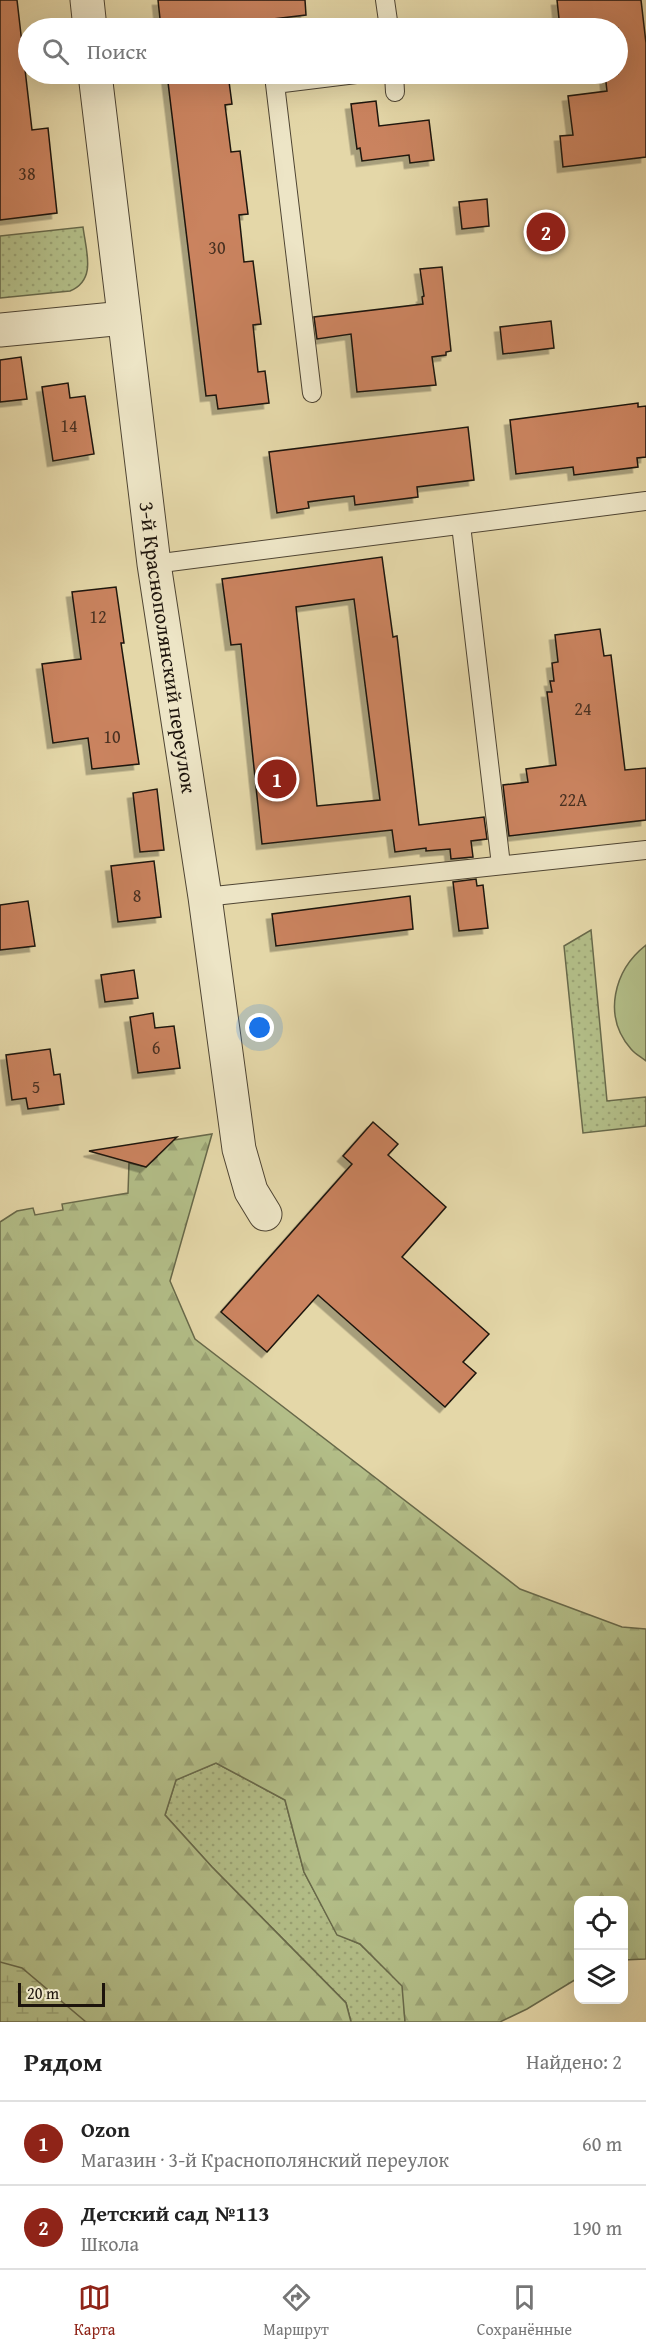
<!DOCTYPE html>
<html lang="ru">
<meta charset="utf-8">
<style>
:root{--surface:#fff;--page:#f2f2f2;--text:#222;--muted:#767676;--line:#e0e0e0;--accent:#8f2418}
body{margin:0;font-family:"Gentium Book Plus",serif;background:var(--page);color:var(--text)}
.controls{position:absolute;right:18px;bottom:18px;display:grid;overflow:hidden;border-radius:12px;box-shadow:0 6px 24px #0002}
.controls button{width:54px;height:54px;display:grid;place-items:center;padding:0;border:0;border-bottom:2px solid var(--line);background:var(--surface);color:var(--text);font:30px sans-serif}
.scale{position:absolute;left:18px;bottom:15px;width:87px;box-sizing:border-box;padding-left:6px;border:3px solid #1d140c;border-top:0;font-size:16px;line-height:21px;white-space:nowrap;color:#1d140c;-webkit-text-stroke:4px #ede5c6;paint-order:stroke}
.you{position:absolute;left:260px;top:1028px;width:21px;height:21px;margin:-15px;border:4px solid #fff;border-radius:50%;background:#1a73e8;box-shadow:0 0 0 9px #1a73e833}
.badge{display:grid;place-items:center;width:39px;height:39px;border-radius:50%;background:var(--accent);color:#fff;font-size:20px;font-weight:700}
.pin{position:absolute;translate:-50% -50%;border:3px solid #fff;box-shadow:0 2px 6px #0006}
.list{margin:0;padding:0;list-style:none}
h2{display:flex;justify-content:space-between;align-items:center;height:78px;margin:0;padding:0 24px;font-size:26px}
h2 small{font-size:20px;font-weight:400;color:var(--muted)}
.list li{display:grid;grid-template-columns:39px 1fr auto;gap:18px;align-items:center;box-sizing:border-box;height:84px;padding:0 24px;border-top:2px solid var(--line)}
.list b{display:block;font-size:22px;white-space:nowrap}
.list p{margin:0;font-size:20px;white-space:nowrap;color:var(--muted)}
.list em{font-size:20px;font-style:normal;color:var(--muted)}
.icon{flex:none;width:33px;height:33px;fill:none;stroke:currentColor;stroke-width:2;stroke-linecap:round;stroke-linejoin:round}
.map{position:relative;flex:none;width:646px;height:2022px;overflow:hidden}
.search{position:absolute;background:var(--surface);box-shadow:0 6px 24px #0002;left:18px;right:18px;top:18px;height:66px;display:flex;align-items:center;gap:15px;box-sizing:border-box;padding:0 21px;border-radius:33px;color:var(--muted);font-size:22px}
.sheet{height:246px;background:var(--surface)}
nav{display:flex;justify-content:space-around;align-items:center;box-sizing:border-box;height:84px;border-top:2px solid var(--line);background:var(--surface);font-size:16px;color:var(--muted)}
nav a{display:grid;justify-items:center;gap:3px}
nav .on{color:var(--accent)}
.map>svg:first-child{display:block}
.grass{fill:url(#grass-dots);stroke:#68694a;stroke-width:1.5}
.forest{fill:url(#forest-firs);stroke:#68694a;stroke-width:1.5}
.wetland{fill:url(#wetland-marsh);stroke:#68694a;stroke-width:1.5}
.garden{fill:#b3be88;stroke:#68694a;stroke-width:1.5}
.building{fill:#ca835f;stroke:#1d140c;stroke-width:1.5;fill-rule:evenodd;filter:url(#shadow)}
.lines{fill:none;stroke-linecap:round;stroke-linejoin:round}
.service-casing{stroke:#4f4533;stroke-width:20}
.minor-casing{stroke:#4f4533;stroke-width:35}
.service{stroke:#ede5c6;stroke-width:18}
.minor{stroke:#ede5c6;stroke-width:33}
.labels{text-anchor:middle;stroke-width:4.5;stroke-linejoin:round;paint-order:stroke}
.number-label{font-size:18px;fill:#483021}
.street-label{font-size:21px;fill:#1d140c;stroke:#ede5c6}
</style>
<div class="map">
<svg width="646" height="2022" viewBox="0 0 646 2022">
<defs>
<pattern id="grass-dots" width="8" height="8" patternUnits="userSpaceOnUse" patternTransform="scale(1.5)"><rect width="8" height="8" fill="#b3be88"/><path d="M2 2h.1M6 6h.1" fill="none" stroke="#9aa274" stroke-width="1.8" stroke-linecap="round"/></pattern>
<pattern id="forest-firs" width="22" height="20" patternUnits="userSpaceOnUse" patternTransform="scale(1.5)"><rect width="22" height="20" fill="#b3be88"/><path d="M5 1l3.5 6h-7zM16 11l3.5 6h-7z" fill="#9aa274"/></pattern>
<pattern id="wetland-marsh" width="20" height="14" patternUnits="userSpaceOnUse" patternTransform="scale(1.5)"><rect width="20" height="14" fill="#b3be88"/><path d="M1 5h8M5 5V1M11 12h8M15 12V8" fill="none" stroke="#9aa274"/></pattern>
<filter id="shadow"><feDropShadow dx="-5.5" dy="5.5" stdDeviation="0" flood-color="#0004"/></filter>
</defs>
<rect width="100%" height="100%" fill="#e4d7a8"/>
<filter id="stains"><feTurbulence type="fractalNoise" baseFrequency=".00333" numOctaves="4"/><feColorMatrix values="0 0 0 0 .2 0 0 0 0 .09 0 0 0 0 .02 0 0 0 .5 -.17"/></filter>
<radialGradient id="worn" r=".72"><stop offset=".6" stop-color="#630" stop-opacity="0"/><stop offset="1" stop-color="#630" stop-opacity=".3"/></radialGradient>
<g class="grass">
<path d="M83 227C86 251 97 280 70 291L0 298V236Z"/>
<polygon points="591,930 607,1101 646,1097 646,1126 583,1133 564,946"/>
<polygon points="216,1763 285,1800 304,1872 337,1934 360,1944 403,1986 405,2022 351,2022 346,2003 212,1867 165,1815 176,1780"/>
</g>
<polygon class="forest" points="212,1134 170,1281 195,1339 520,1589 622,1627 646,1629 646,1959 624,1960 624,1900 578,1900 578,1978 527,2009 500,2022 405,2022 402,1986 360,1944 337,1935 304,1872 285,1800 216,1763 176,1780 165,1815 212,1867 346,2003 351,2022 0,2022 0,1222 17,1211 33,1208 35,1215 63,1210 62,1204 128,1193 129,1163 146,1167 157,1157 155,1143"/>
<polygon class="wetland" points="0,1962 22,1968 86,2022 0,2022"/>
<path class="garden" d="M646 945V1061C641 1057 635 1054 631 1049 602 1016 614 970 646 945Z"/>
<g class="building">
<polygon points="0,0 17,0 32,130 48,128 57,213 0,220"/>
<polygon points="158,0 305,0 306,15 223,25 223,28 161,28"/>
<polygon points="557,0 641,0 646,43 646,157 563,167 560,136 573,135 568,96 607,91 605,74 618,74 618,28 560,28"/>
<polygon points="167,74 228,74 232,104 225,105 231,152 240,151 248,214 239,215 244,262 253,261 261,324 253,325 258,372 265,371 269,403 218,409 216,395 206,396"/>
<polygon points="376,101 379,126 429,120 434,160 410,163 409,155 362,161 360,148 357,149 351,104"/>
<polygon points="487,199 489,226 462,229 459,202"/>
<polygon points="442,267 451,351 446,352 446,355 432,357 436,385 357,392 351,334 317,339 314,317 423,304 422,297 424,296 420,269"/>
<polygon points="551,321 554,348 503,354 500,327"/>
<polygon points="21,357 27,399 0,402 0,360"/>
<polygon points="68,383 70,398 85,396 94,454 53,461 42,387"/>
<polygon points="638,403 638,407 646,406 646,457 637,458 638,467 574,475 573,467 516,474 510,420"/>
<polygon points="468,427 474,480 417,487 418,497 355,505 354,496 330,499 308,502 309,508 277,513 269,452"/>
<path d="M382 557 393 637 397 636 419 825 484 817 487 839 471 841 473 857 451 859 450 849 426 851V848L395 852 392 830 262 844 241 644 231 645 222 579ZM354 599 380 800 317 806 296 607Z"/>
<polygon points="116,587 124,643 121,643 139,764 92,769 88,738 53,743 42,664 81,659 72,592"/>
<polygon points="600,629 604,656 611,655 625,770 646,768 646,820 509,836 503,785 528,782 526,769 556,765 547,692 552,692 550,681 554,681 552,663 558,662 555,635"/>
<polygon points="157,789 164,850 140,852 133,793"/>
<polygon points="154,861 161,917 118,922 111,866"/>
<polygon points="476,879 477,886 483,885 488,928 459,931 453,882"/>
<polygon points="410,896 413,929 276,946 272,914"/>
<polygon points="28,901 35,946 0,950 0,905"/>
<polygon points="134,970 138,998 105,1002 101,975"/>
<polygon points="153,1013 155,1028 174,1026 180,1068 138,1073 130,1017"/>
<polygon points="50,1049 54,1075 60,1074 64,1104 28,1109 26,1098 12,1100 6,1055"/>
<polygon points="373,1122 398,1144 388,1155 446,1207 402,1257 489,1334 463,1362 476,1373 445,1407 318,1295 267,1352 221,1312 352,1164 343,1156"/>
<polygon points="177,1137 146,1167 89,1151"/>
</g>
<g class="lines">
<g class="service-casing">
<g id="service">
<polyline points="385,0 389,28"/>
<polyline points="394,74 395,92"/>
<polyline points="312,393 275,84 356,74"/>
<polyline points="461,525 501,865"/>
<polyline points="154,564 646,501"/>
<polyline points="205,897 646,850"/>
</g>
</g>
<g class="minor-casing">
<g id="minor">
<polyline points="87,0 90,28"/>
<path id="s1" d="M95 74 154 564 205 897 239 1149 251 1191 265 1214"/>
<polyline points="0,330 124,318"/>
</g>
</g>
<use href="#service" class="service"/>
<use href="#minor" class="minor"/>
</g>
<g class="labels">
<g class="number-label">
<text x="27" y="180">38</text>
<text x="217" y="254">30</text>
<text x="69" y="432">14</text>
<text x="98" y="623">12</text>
<text x="583" y="715">24</text>
<text x="112" y="743">10</text>
<text x="573" y="806">22А</text>
<text x="137" y="902">8</text>
<text x="156" y="1054">6</text>
<text x="36" y="1093">5</text>
</g>
<g class="street-label">
<text dy="7" stroke="none"><textPath href="#s1" startOffset="578">3-й Краснополянский переулок</textPath></text>
</g>
</g>
<rect width="100%" height="100%" filter="url(#stains)"/>
<rect width="100%" height="100%" fill="url(#worn)"/>
</svg>
<div class="controls">
<button><svg class="icon" aria-label="locate" viewBox="0 0 24 24"><circle cx="12" cy="12" r="6"/><path d="M12 2v4M12 18v4M2 12h4M18 12h4"/></svg></button>
<button><svg class="icon" aria-label="layers" viewBox="0 0 24 24"><path d="M12 4l9 5-9 5-9-5zM3 14l9 5 9-5"/></svg></button>
</div>
<div class="scale">20 m</div>
<div class="you"></div>
<div class="pin badge" style="left:277px;top:779px">1</div>
<div class="pin badge" style="left:546px;top:232px">2</div>
<div class="search"><svg class="icon" aria-label="search" viewBox="0 0 24 24"><circle cx="10" cy="10" r="6"/><path d="M15 15l6 6"/></svg>Поиск</div>
</div>
<section class="sheet">
<h2>Рядом<small>Найдено: 2</small></h2>
<ul class="list">
<li><span class="badge">1</span><div><b>Ozon</b><p>Магазин · 3-й Краснополянский переулок</p></div><em>60 m</em></li>
<li><span class="badge">2</span><div><b>Детский сад №113</b><p>Школа</p></div><em>190 m</em></li>
</ul>
</section>
<nav>
<a class="on"><svg class="icon" aria-label="map" viewBox="0 0 24 24"><path d="M3 6l6-2 6 2 6-2v14l-6 2-6-2-6 2zM9 4v14M15 6v14"/></svg>Карта</a>
<a><svg class="icon" aria-label="directions" viewBox="0 0 24 24"><path d="M12 3l9 9-9 9-9-9zM9 14v-3h6M13 9l2 2-2 2"/></svg>Маршрут</a>
<a><svg class="icon" aria-label="saved" viewBox="0 0 24 24"><path d="M7 4h10v16l-5-4-5 4z"/></svg>Сохранённые</a>
</nav>
